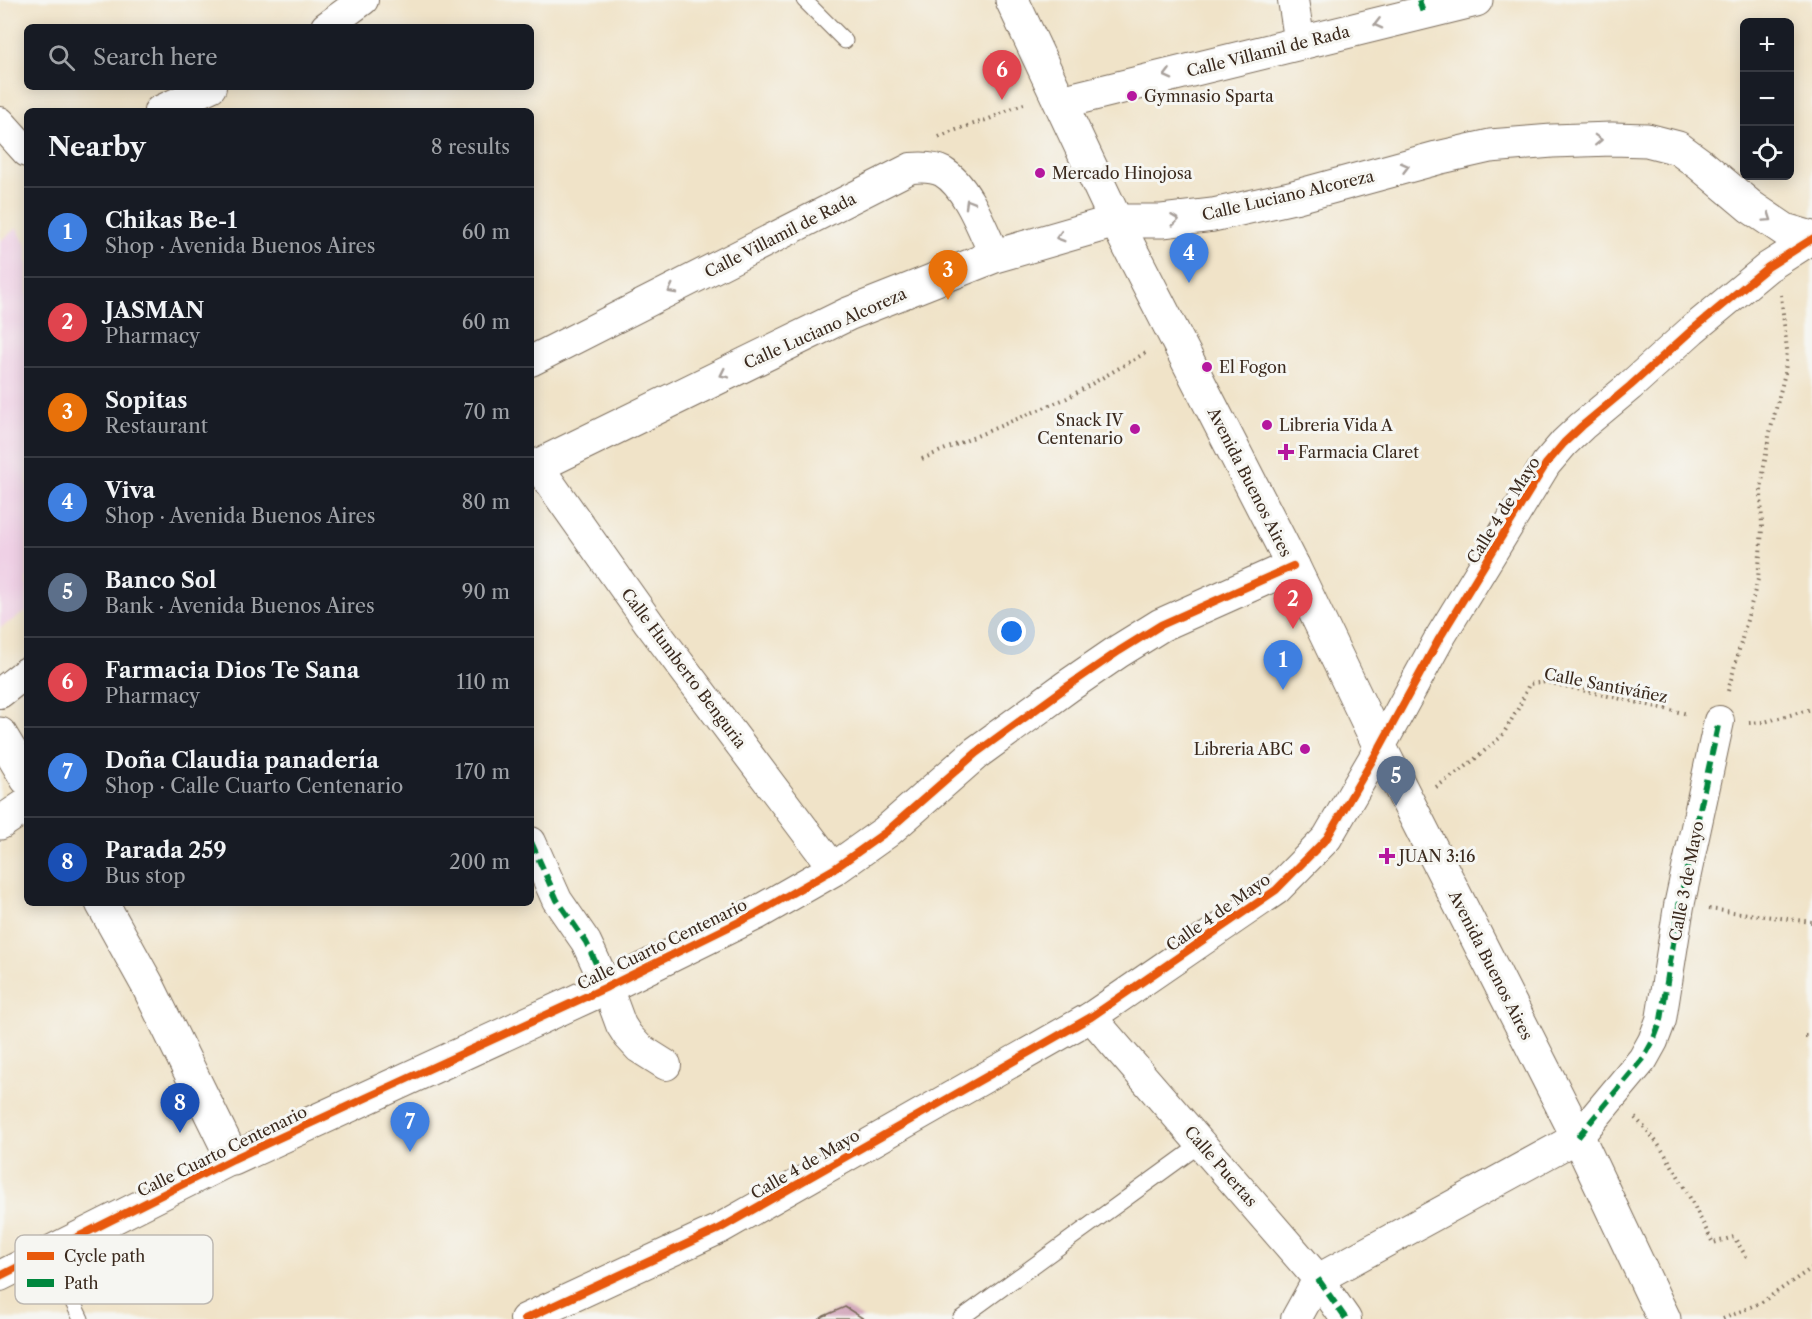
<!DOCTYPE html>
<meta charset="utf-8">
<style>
:root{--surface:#171b24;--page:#20242c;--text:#f1f3f6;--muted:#9ea1a6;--line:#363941;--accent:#db2777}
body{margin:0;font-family:"Libre Caslon Text",serif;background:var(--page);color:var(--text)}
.controls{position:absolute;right:18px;top:18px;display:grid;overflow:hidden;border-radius:9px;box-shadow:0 3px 15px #0003}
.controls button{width:54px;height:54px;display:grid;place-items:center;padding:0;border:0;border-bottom:2px solid var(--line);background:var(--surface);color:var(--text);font:30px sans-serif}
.you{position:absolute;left:1012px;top:632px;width:21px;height:21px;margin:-15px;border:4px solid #fff;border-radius:50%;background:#1a73e8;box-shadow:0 0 0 9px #1a73e833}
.badge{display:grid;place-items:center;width:39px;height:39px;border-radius:50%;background:var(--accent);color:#fff;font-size:20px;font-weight:700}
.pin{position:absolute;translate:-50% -50px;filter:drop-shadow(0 2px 3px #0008)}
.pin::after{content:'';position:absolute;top:32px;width:21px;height:18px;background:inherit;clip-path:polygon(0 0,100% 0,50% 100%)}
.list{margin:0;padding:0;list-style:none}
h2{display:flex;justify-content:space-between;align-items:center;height:78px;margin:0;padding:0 24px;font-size:26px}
h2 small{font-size:20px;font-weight:400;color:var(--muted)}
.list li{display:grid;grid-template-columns:39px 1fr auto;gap:18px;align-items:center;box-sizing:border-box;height:90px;padding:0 24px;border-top:2px solid var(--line)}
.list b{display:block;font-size:22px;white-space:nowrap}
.list p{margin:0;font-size:20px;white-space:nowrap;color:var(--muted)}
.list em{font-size:20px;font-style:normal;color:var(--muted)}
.icon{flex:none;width:33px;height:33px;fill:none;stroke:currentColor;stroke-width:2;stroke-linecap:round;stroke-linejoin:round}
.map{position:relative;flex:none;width:1812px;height:1319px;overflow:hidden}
.search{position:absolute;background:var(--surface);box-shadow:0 3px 15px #0003;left:24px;top:24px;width:510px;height:66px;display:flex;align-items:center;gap:15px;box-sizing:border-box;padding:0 21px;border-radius:9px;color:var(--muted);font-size:22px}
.panel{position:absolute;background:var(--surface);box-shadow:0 3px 15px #0003;left:24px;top:108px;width:510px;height:798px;border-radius:9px}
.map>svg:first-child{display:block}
.built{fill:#efd0e5}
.building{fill:#d0a2b8}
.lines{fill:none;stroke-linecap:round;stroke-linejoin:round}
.service-casing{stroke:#7a6b5a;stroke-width:17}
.minor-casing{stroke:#7a6b5a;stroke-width:32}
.tertiary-casing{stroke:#7a6b5a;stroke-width:35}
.secondary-casing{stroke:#7a6b5a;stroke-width:35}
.primary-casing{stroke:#7a6b5a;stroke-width:35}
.path{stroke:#7a6b5a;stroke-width:4;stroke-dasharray:1.5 4.5;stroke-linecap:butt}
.service{stroke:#fff;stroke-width:15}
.minor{stroke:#fff;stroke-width:30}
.tertiary{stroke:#fff;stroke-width:33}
.secondary{stroke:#fff;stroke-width:33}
.primary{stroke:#fff;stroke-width:33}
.quiet{stroke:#00873e;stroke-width:6;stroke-dasharray:12 6;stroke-linecap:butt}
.cycleway-casing{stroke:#f6f6f2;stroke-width:11}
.cycleway{stroke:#e8590c;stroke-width:8}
.oneway{stroke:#a79f9a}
.poi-dot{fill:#b5179e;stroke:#f6f6f2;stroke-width:2}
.labels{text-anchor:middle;stroke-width:6;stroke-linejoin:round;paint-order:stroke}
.street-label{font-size:16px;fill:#3b2a1e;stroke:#f6f6f2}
.poi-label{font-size:16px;fill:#3b2a1e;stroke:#f6f6f2;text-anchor:start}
.key{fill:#f6f6f2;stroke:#beb9b2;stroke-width:1.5}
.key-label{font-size:16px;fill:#3b2a1e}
</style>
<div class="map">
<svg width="1812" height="1319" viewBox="0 0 1812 1319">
<rect width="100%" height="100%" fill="#f6f6f2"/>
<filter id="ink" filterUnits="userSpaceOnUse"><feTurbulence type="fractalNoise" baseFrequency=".0167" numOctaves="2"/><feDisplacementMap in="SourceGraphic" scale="12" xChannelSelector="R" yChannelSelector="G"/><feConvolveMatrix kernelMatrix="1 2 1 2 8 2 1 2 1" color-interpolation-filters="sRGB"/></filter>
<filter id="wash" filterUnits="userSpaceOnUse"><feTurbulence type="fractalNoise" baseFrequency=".008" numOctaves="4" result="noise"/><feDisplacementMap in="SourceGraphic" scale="24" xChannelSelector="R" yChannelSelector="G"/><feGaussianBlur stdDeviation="1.35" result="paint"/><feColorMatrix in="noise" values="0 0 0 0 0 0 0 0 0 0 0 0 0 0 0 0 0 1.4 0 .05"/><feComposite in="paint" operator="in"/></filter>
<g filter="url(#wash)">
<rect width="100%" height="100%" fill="#f0e3c8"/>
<polygon class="built" points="17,228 27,247 27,611 0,628 0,241"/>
<g id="blocks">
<polygon class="building" points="845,1307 864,1319 820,1319 824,1316"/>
</g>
</g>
<g filter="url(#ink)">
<use href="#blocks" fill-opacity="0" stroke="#7a6b5a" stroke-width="1.5"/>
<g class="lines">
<g class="service-casing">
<g id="service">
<polyline points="804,0 845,41"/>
<polyline points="48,1251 81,1319"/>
<polyline points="960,1319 1201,1144"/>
</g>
</g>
<g class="minor-casing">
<g id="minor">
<polyline points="1293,0 1300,44"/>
<polyline points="326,27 363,0"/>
<polyline points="159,111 211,87"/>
<polyline points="0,122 27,152"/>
<path d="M531 361 911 168C921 167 934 167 943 172 968 187 983 231 995 256"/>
<polyline points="537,465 649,623 834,869"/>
<polyline points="0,693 27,672"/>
<polyline points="531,842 557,900 586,942 607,987 621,1025 628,1036 639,1048 666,1065"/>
<polyline points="1091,1017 1318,1279 1346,1319"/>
<polyline points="0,1276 233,1159"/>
<polyline points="525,1319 719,1229 1091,1017 1276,890 1327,838 1380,747 1439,639 1546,464 1564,443 1582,426 1630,386 1692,330 1768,267 1812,239"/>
<polyline points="1296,1319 1318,1279 1578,1137 1643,1059 1653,1041 1661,1020 1679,906 1719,721"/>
</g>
</g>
<g class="tertiary-casing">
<g id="tertiary">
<polyline points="531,469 848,314 995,256 1116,221"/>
<polyline points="0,734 27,779"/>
<polyline points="0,823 27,805"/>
<polyline points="102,903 147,984 233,1159 607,987 757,913 834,869 886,832 976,753 1068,686 1119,651 1161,625 1293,566"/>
</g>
</g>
<g class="secondary-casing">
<g id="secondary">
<polyline points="1061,102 1476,0"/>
<polyline points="1116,221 1162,221 1213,215 1294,197 1437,158 1490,146 1552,141 1612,139 1647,140 1678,148 1701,165 1751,207 1785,230 1812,238"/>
</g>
</g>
<g class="primary-casing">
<polyline id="primary" points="1012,0 1116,221 1293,566 1380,747 1578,1137 1664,1319"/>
</g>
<g class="path">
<path d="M939 137C955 129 972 125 989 119 1001 114 1011 108 1024 104"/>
<polyline points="922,459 1067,398 1147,352"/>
<polyline points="1728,691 1758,579 1762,529 1761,491 1764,466 1769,436 1785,373 1787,350 1781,295"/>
<polyline points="1749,723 1764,722 1812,709"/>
<polyline points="1436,787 1463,769 1502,736 1519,707 1529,684 1546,682 1688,714"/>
<polyline points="1709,909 1812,922"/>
<polyline points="1805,1036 1812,1036"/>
<path d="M1635 1118C1668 1148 1692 1203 1713 1243L1734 1237 1747 1258"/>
<polyline points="1723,1319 1762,1302 1812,1268"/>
</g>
<use href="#service" class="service"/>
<use href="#minor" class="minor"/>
<use href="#tertiary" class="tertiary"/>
<use href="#secondary" class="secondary"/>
<use href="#primary" class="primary"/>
<g class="quiet">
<polyline points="1419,0 1423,13"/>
<polyline points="531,842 557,900 586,942 607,987"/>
<polyline points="1578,1137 1643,1059 1653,1041 1661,1020 1679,906 1719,721"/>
<polyline points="1318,1279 1346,1319"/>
</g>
<g class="cycleway-casing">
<g id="cycleway">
<polyline points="0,1276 233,1159 607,987 757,913 834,869 886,832 976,753 1068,686 1119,651 1161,625 1293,566"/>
<polyline points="525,1319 719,1229 1091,1017 1276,890 1327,838 1380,747 1439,639 1546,464 1564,443 1582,426 1630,386 1692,330 1768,267 1812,239"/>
</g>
</g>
<use href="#cycleway" class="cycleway"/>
</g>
<defs><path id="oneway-chevron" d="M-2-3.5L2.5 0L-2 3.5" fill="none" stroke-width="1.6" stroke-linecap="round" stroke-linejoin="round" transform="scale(1.5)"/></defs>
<g class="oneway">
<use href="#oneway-chevron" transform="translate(1378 24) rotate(166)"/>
<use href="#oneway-chevron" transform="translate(1168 75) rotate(166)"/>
<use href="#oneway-chevron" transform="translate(1598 140) rotate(-2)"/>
<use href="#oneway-chevron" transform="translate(1405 167) rotate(-15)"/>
<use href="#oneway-chevron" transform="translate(969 203) rotate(-120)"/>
<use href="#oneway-chevron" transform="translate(1768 218) rotate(34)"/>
<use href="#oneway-chevron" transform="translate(1175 220) rotate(-7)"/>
<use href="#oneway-chevron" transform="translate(1060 237) rotate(164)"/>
<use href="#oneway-chevron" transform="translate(672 290) rotate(153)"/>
<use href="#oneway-chevron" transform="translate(724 374) rotate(154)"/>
</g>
</g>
<g class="poi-dot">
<circle cx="1132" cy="96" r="6"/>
<circle cx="1040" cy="173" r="6"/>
<circle cx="1207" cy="367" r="6"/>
<circle cx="1267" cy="425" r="6"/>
<circle cx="1135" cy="429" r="6"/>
<path d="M1283 443h6v6h6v6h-6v6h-6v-6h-6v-6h6z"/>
<circle cx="1305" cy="749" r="6"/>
<path d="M1384 847h6v6h6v6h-6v6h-6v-6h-6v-6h6z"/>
</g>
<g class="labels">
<g class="street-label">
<text transform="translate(1268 51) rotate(-14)" y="6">Calle Villamil de Rada</text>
<text transform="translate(1288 195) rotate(-13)" y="6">Calle Luciano Alcoreza</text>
<text transform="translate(780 235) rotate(-27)" y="6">Calle Villamil de Rada</text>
<text transform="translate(825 328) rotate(-24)" y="6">Calle Luciano Alcoreza</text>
<text transform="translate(1250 482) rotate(63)" y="6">Avenida Buenos Aires</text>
<text transform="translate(1503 510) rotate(-58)" y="6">Calle 4 de Mayo</text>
<text transform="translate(684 668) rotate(53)" y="6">Calle Humberto Benguria</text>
<text transform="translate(1606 685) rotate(11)" y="6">Calle Santiváñez</text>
<text transform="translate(1686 881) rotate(-79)" y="6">Calle 3 de Mayo</text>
<text transform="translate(1218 912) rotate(-35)" y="6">Calle 4 de Mayo</text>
<text transform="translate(662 944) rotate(-26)" y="6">Calle Cuarto Centenario</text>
<text transform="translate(1491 965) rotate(63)" y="6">Avenida Buenos Aires</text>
<text transform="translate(222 1151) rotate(-26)" y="6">Calle Cuarto Centenario</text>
<text transform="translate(805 1164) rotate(-30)" y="6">Calle 4 de Mayo</text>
<text transform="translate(1221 1166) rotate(49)" y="6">Calle Puertas</text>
</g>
<g class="poi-label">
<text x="1144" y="102">Gymnasio Sparta</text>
<text x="1052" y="179">Mercado Hinojosa</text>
<text x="1219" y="373">El Fogon</text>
<text x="1123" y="426" text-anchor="end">Snack IV<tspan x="1123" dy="18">Centenario</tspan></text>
<text x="1279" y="431">Libreria Vida A</text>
<text x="1298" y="458">Farmacia Claret</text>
<text x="1293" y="755" text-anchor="end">Libreria ABC</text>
<text x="1399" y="862">JUAN 3:16</text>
</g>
</g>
<rect x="15" y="1235" width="198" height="69" rx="9" class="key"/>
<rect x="27" y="1252" width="27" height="8" fill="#e8590c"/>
<rect x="27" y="1279" width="27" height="8" fill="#00873e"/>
<g class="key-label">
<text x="64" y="1262">Cycle path</text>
<text x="64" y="1289">Path</text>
</g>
</svg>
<div class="controls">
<button>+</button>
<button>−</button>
<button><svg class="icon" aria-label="locate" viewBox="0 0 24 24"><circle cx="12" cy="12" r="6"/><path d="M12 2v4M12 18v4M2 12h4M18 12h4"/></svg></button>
</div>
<div class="you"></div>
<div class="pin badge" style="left:1283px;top:690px;background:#3f7fe0">1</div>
<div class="pin badge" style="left:1293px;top:629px;background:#e0444e">2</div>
<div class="pin badge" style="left:948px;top:300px;background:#e8710a">3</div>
<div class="pin badge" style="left:1189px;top:283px;background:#3f7fe0">4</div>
<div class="pin badge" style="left:1396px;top:806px;background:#5c6f8a">5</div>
<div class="pin badge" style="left:1002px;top:100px;background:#e0444e">6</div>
<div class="pin badge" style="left:410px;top:1152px;background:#3f7fe0">7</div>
<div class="pin badge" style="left:180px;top:1133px;background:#1a4fb4">8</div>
<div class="search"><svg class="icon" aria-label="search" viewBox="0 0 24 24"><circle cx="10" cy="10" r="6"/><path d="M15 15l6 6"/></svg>Search here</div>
<section class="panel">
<h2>Nearby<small>8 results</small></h2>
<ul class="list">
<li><span class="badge" style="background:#3f7fe0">1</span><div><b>Chikas Be-1</b><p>Shop · Avenida Buenos Aires</p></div><em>60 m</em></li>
<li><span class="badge" style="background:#e0444e">2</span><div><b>JASMAN</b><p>Pharmacy</p></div><em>60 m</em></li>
<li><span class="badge" style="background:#e8710a">3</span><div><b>Sopitas</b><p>Restaurant</p></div><em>70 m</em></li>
<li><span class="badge" style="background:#3f7fe0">4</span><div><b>Viva</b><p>Shop · Avenida Buenos Aires</p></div><em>80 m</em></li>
<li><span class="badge" style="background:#5c6f8a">5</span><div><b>Banco Sol</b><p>Bank · Avenida Buenos Aires</p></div><em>90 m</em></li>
<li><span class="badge" style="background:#e0444e">6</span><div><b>Farmacia Dios Te Sana</b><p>Pharmacy</p></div><em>110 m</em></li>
<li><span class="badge" style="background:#3f7fe0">7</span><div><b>Doña Claudia panadería</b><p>Shop · Calle Cuarto Centenario</p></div><em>170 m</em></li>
<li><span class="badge" style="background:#1a4fb4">8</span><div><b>Parada 259</b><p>Bus stop</p></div><em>200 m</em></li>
</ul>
</section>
</div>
